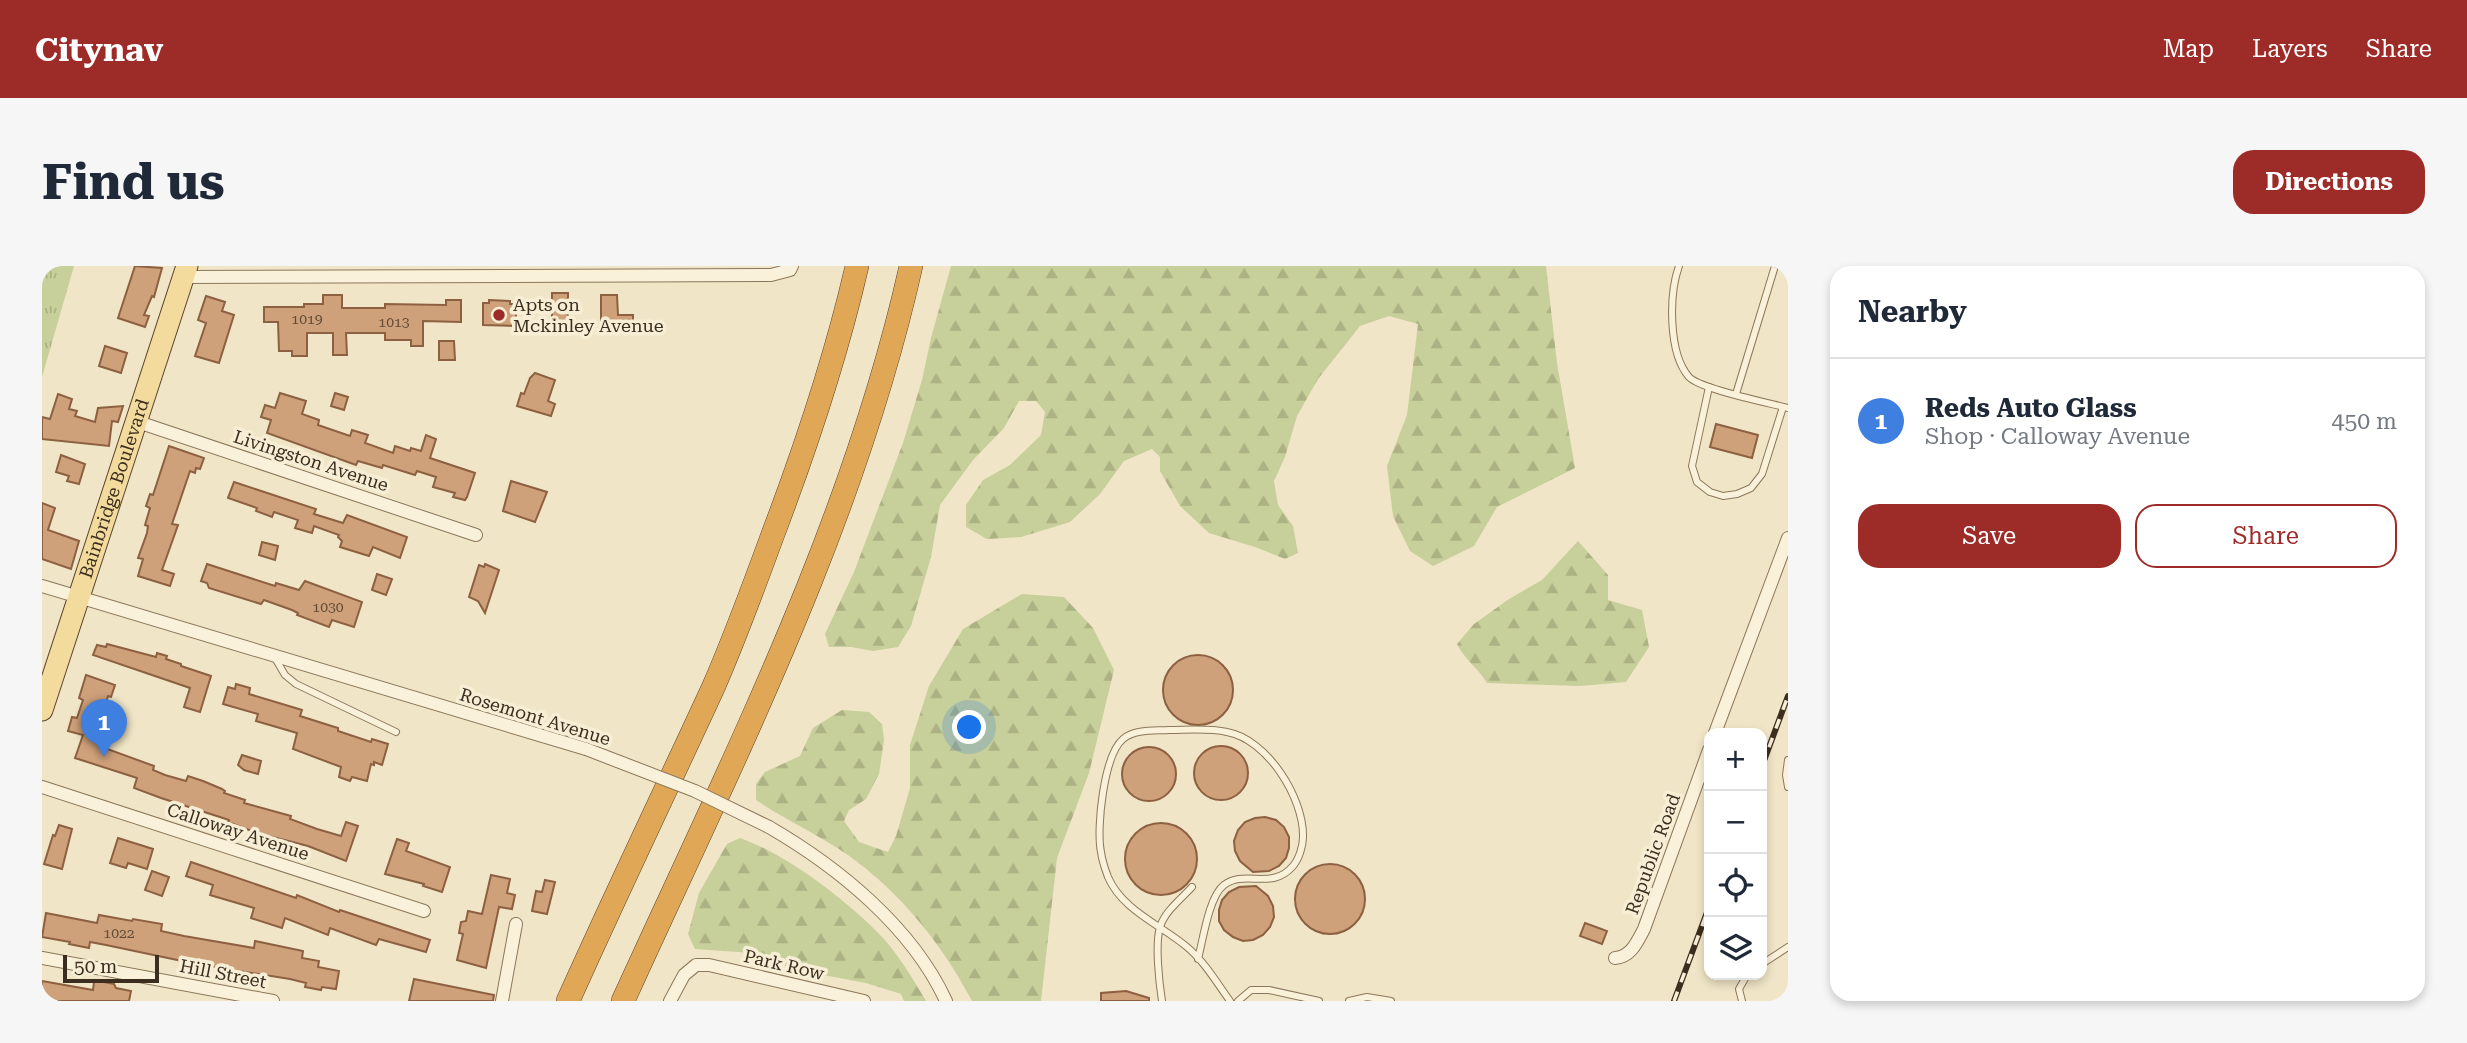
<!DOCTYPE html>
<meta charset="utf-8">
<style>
:root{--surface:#fff;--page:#f6f6f7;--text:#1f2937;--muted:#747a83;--line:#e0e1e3;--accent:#9d2c29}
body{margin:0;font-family:"Roboto Serif",serif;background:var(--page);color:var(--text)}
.controls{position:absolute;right:21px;bottom:21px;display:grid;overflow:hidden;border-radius:14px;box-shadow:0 4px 10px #0003}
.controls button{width:63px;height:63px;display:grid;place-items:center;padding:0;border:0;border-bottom:2px solid var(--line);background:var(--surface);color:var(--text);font:35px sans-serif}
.scale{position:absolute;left:21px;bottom:18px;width:96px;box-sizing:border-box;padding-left:7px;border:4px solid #3c2e1f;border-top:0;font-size:19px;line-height:24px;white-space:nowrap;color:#3c2e1f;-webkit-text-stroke:5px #f7eed6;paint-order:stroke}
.you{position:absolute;left:928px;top:462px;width:24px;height:24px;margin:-18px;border:5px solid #fff;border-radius:50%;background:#1a73e8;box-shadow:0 0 0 10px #1a73e833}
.badge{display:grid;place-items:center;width:46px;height:46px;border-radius:50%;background:var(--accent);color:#fff;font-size:23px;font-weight:700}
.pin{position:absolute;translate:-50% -58px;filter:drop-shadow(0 2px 4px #0008)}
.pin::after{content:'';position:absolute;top:37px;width:24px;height:21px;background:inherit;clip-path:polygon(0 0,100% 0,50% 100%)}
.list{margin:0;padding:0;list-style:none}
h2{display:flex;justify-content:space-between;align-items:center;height:91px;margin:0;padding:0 28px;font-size:30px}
h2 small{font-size:23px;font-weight:400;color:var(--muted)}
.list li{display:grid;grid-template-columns:46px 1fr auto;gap:21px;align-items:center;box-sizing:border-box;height:126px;padding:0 28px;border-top:2px solid var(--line)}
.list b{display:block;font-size:26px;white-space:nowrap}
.list p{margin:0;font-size:23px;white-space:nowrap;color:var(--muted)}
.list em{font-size:23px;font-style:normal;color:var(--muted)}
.actions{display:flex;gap:14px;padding:21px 28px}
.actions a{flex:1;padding:16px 0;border:2px solid var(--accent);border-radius:21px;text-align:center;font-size:24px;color:var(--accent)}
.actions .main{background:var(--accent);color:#fff}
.icon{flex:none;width:38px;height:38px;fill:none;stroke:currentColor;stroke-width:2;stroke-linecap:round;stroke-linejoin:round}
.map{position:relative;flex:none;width:1746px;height:735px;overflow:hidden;border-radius:21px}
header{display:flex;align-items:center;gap:42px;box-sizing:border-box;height:98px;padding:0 35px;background:var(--accent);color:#fff}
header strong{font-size:33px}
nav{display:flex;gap:38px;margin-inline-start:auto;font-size:24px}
.intro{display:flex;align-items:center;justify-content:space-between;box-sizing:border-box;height:168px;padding:0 42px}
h1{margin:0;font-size:49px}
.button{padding:18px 32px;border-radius:21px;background:var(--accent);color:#fff;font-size:24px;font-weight:700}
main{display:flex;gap:42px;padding:0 42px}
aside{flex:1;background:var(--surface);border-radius:21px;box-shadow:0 4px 10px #0003}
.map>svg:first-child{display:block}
.grass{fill:url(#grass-tufts)}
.forest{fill:url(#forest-firs)}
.building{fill:#cfa17b;stroke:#8c6040;stroke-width:2}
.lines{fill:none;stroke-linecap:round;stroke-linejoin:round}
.service-casing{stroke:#8c775b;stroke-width:8}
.minor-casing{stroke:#8c775b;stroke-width:14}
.primary-casing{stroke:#5a442f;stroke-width:23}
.motorway-casing{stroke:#5a442f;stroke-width:24}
.service{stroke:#faf1da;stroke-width:6}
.minor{stroke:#faf1da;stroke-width:12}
.primary{stroke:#f3db9e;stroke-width:21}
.motorway{stroke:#e0a856;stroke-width:23}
.rail-casing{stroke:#3c2e1f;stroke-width:6}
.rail{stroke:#f7eed6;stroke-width:3.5;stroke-dasharray:10;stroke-linecap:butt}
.minor-bridge-casing{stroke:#8c775b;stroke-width:14;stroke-linecap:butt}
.minor-bridge{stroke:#faf1da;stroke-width:12}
.poi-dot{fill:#9d2c29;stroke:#f7eed6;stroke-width:2.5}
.labels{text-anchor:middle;stroke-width:7;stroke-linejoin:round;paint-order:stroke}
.number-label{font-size:14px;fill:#614b36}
.poi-label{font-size:18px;fill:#3c2e1f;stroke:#f7eed6;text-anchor:start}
.street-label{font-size:18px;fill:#3c2e1f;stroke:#f7eed6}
</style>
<header>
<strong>Citynav</strong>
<nav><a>Map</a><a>Layers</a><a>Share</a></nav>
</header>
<div class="intro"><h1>Find us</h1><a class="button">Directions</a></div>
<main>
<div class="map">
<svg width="1746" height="735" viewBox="0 0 1746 735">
<defs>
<pattern id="grass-tufts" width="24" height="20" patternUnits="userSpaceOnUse" patternTransform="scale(1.75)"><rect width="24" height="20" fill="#c7cf9a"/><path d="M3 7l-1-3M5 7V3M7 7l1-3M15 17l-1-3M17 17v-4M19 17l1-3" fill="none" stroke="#acb284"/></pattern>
<pattern id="forest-firs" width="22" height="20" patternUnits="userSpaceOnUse" patternTransform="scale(1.75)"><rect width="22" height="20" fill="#c7cf9a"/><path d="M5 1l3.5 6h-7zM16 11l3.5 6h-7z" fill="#acb284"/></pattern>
</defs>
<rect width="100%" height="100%" fill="#f0e5c6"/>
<polygon class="grass" points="0,0 32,0 0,111"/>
<g class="forest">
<polygon points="909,0 1504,0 1515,97 1533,202 1455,241 1432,280 1391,300 1368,285 1351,250 1345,200 1365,149 1376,58 1347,50 1318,60 1276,113 1255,150 1243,191 1232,215 1236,239 1251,260 1256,287 1243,293 1213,281 1167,267 1138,240 1118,205 1118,191 1110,183 1082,195 1058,228 1028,256 979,271 945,273 924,261 924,239 941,214 968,199 999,169 1003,146 994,135 977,135 962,162 931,194 898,239 889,291 869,360 856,381 831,385 809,381 787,381 783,368 812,306 861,177 880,114 889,72"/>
<path d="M1536 275 1566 309V334L1600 344 1607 381 1584 416 1538 420 1445 417C1436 402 1423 394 1415 378L1432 358 1467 333 1500 314Z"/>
<path d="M980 328 1022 331 1051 362 1072 404 1047 507 1015 592 999 735H930C900 678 859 627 806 589 777 569 744 554 714 534V518L723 506 758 490 771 462 800 444 827 446 840 458 842 474 837 508 824 533 807 544 802 555 817 576 846 586 854 570 868 522V479L887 420 921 363Z"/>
<path d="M698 572C746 589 807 636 842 673 858 691 872 715 884 735H862L859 728 824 717 755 704 710 687 653 683 646 668 657 627 685 578Z"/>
</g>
<g class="building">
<polygon points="93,0 120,2 112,31 110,30 102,49 107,50 103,61 76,52"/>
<polygon points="510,27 526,27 526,54 525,58 522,58 522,68 510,68"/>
<polygon points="281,29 300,29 300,42 343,42 343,38 404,39 404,34 419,34 419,56 381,55 381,80 369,80 369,74 343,74 343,67 304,67 305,89 291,89 291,67 265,67 265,90 250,90 250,85 237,85 236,56 222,56 222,41 262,41 262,38 281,38"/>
<polygon points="559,29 575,29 576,49 591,49 591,62 559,62"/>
<polygon points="164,30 183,36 180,45 192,49 177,97 153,90 164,57 156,54"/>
<polygon points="447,34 468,35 468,38 474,38 474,60 441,59 441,37 447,37"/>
<polygon points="397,75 412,75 413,94 397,94"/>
<polygon points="63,80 85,87 79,107 57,100"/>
<polygon points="493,107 513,114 506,135 513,138 509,150 475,140 479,127 482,128 488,112"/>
<polygon points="238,127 264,135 260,148 277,154 276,159 308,170 310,164 326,169 323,177 351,187 353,180 368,185 369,182 379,185 384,169 394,173 388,192 433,207 425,231 423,234 411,231 413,227 391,221 394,211 375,205 373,209 341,199 340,202 316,195 314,199 225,167 229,154 219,151 223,139 233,142"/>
<polygon points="293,127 306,131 302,144 289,140"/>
<polygon points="16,128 30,133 27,143 35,145 33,150 53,156 56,142 81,140 76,156 70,155 67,180 0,173 0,151 8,153"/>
<polygon points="1674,158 1716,169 1710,192 1668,181"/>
<polygon points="127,180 162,192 158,203 154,202 153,207 148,205 130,258 136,259 120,304 132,308 128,320 96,310 101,293 96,292 105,267 106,260 103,259 108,242 104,240 108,228 111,229"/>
<polygon points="19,189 43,198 37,218 25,215 27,210 14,206"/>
<polygon points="469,215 505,226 493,256 461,245"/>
<polygon points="192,216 274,243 272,248 301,257 305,249 365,271 358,292 331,281 327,290 298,281 300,275 296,271 297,269 272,260 270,267 253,262 256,254 232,246 230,251 214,245 215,242 186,232"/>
<polygon points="0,237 13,242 6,264 37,275 29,303 0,293"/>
<polygon points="220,276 236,280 233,294 217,289"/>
<polygon points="165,298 233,320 234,317 257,324 263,315 320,336 312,361 290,354 287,361 255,349 256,347 250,344 222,334 219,338 167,322 165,317 159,315"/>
<polygon points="443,298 457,304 443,347 436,335 427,331 437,299 442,301"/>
<polygon points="335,308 350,313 344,329 330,324"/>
<polygon points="65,378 114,391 115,387 125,390 124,393 139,398 139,400 169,410 158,446 142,441 148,422 51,389 55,379 64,381"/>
<circle cx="1156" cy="424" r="35"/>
<polygon points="44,409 73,419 69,431 66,430 57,459 62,462 57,480 112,500 111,504 123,509 144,515 146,510 161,515 180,523 183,525 182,527 203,534 202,537 249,550 248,553 275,563 299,570 304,556 316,560 304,595 266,580 215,567 186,556 187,554 181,552 119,532 92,522 95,512 33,492 41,469 26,465 30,451 35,452 41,434 37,432"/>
<polygon points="194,418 208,422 207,428 260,444 258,450 296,462 296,465 329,476 330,473 346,478 340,499 332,496 332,499 329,498 325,515 310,511 308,515 297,511 299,501 251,483 255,467 214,455 216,448 181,438 186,421 193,423"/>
<circle cx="1179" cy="507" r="27"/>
<circle cx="1107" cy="508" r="27"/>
<polygon points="200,489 219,495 216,508 202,504 196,499"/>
<polygon points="1223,551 1234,554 1242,561 1247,571 1247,582 1244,592 1237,600 1227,605 1211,606 1198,595 1193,585 1192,575 1196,564 1203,556 1213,552"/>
<circle cx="1119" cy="593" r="36"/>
<polygon points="17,559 30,563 20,603 2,598 11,569 13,570"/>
<polygon points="76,572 111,583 105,603 86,597 84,602 68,597"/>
<polygon points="355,573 367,577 364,585 408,601 400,626 381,620 382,618 343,608"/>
<polygon points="149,596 254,632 255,629 297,646 298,644 388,674 384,686 337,673 334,679 288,662 286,669 243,652 240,662 209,652 212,642 168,629 171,619 144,610"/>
<circle cx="1288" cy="633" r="35"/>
<polygon points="110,605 127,611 120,630 103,624"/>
<polygon points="449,609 468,613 465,627 473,629 470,643 457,641 444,702 415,694 421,668 417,667 419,656 424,655 426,645 440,648"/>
<polygon points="503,614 513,616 505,648 490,645 494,625 500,626"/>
<polygon points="1214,620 1226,630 1231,640 1232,651 1228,661 1221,669 1211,674 1201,675 1191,671 1182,664 1177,655 1177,644 1180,634 1187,626 1197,621"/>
<polygon points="4,647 55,657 57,649 90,655 91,653 120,658 119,665 142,670 212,682 213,675 261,685 260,692 277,695 276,701 297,705 294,723 280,721 279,724 263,721 264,717 248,713 159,699 64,679 48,676 47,682 27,678 28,676 0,671"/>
<polygon points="1543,657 1565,665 1560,678 1538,670"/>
<polygon points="372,713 452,729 451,735 367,735"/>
<polygon points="0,715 51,724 52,716 62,716 72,718 74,722 89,725 87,735 0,735"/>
<polygon points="1084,725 1107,732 1107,735 1059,735 1059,727"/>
</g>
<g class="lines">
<g class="service-casing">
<g id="service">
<path d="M1637 0C1627 28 1626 87 1647 111 1658 123 1727 137 1746 142"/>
<polyline points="1667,121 1650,200 1655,216 1668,226 1681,230 1695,228 1709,222 1720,208 1741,141"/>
<polyline points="1694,128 1733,0"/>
<polyline points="233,392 243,409 254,418 354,466"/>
<polyline points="1746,494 1744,509 1746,521"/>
<path d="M1156 693C1161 674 1167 630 1182 619 1203 603 1230 625 1251 600 1257 593 1261 580 1261 571 1262 532 1225 473 1185 466 1167 462 1145 464 1127 464 1112 465 1093 463 1081 473 1062 489 1054 562 1059 586 1060 594 1063 603 1066 611 1080 644 1119 659 1145 681 1162 695 1175 717 1188 735"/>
<polyline points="1720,698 1746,681"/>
<path d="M1120 735C1117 716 1113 678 1118 661 1123 645 1139 633 1150 621"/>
<polyline points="1196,735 1209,724 1227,724 1277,735"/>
<polyline points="1307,735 1325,731 1349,735"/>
<polyline points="1700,735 1697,723 1705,709"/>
</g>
</g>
<g class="minor-casing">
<g id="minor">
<polyline points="142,11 729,9 748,4 750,0"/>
<polyline points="93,155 434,269"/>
<polyline points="0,320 544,483"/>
<polyline points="1673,467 1746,272"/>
<polyline points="0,521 382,645"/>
<path d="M727 561C796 601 870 661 904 735"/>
<polyline points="0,692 231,735"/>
<path d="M1573 692C1589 691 1595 676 1602 663L1667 484"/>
<polyline points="460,735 474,658"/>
<polyline points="628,735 642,709 654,699 667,699 822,735"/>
</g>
</g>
<g class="primary-casing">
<g id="primary">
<path id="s1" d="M0 444 145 0"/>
</g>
</g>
<g class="motorway-casing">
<g id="motorway">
<path d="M526 735C573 630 623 526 671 422 693 372 712 320 731 268 764 181 794 91 815 0"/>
<path d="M581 735C690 495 811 259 869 0"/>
</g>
</g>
<use href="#service" class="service"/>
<use href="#minor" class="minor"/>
<use href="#primary" class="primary"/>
<use href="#motorway" class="motorway"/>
<g class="rail-casing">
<g id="rail">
<polyline points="1720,500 1746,430"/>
<polyline points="1632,735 1667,641"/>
</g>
</g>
<use href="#rail" class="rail"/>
<g class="minor-bridge-casing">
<polyline id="minor-bridge" points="544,483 653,525 727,561"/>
</g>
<use href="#minor-bridge" class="minor-bridge"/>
</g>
<circle class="poi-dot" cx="457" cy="49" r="7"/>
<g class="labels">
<g class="number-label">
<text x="265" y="58">1019</text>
<text x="352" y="61">1013</text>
<text x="286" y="346">1030</text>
<text x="77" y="672">1022</text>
</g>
<g class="poi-label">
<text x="471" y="45">Apts on<tspan x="471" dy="21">Mckinley Avenue</tspan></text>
</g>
<g class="street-label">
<text transform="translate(269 195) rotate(18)" y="6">Livingston Avenue</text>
<text dy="6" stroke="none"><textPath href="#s1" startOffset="233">Bainbridge Boulevard</textPath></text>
<text transform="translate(493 451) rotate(17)" y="6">Rosemont Avenue</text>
<text transform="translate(196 566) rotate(18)" y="6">Calloway Avenue</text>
<text transform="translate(1611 588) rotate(-70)" y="6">Republic Road</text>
<text transform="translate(742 699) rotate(13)" y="6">Park Row</text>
<text transform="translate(181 708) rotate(11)" y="6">Hill Street</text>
</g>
</g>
</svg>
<div class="controls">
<button>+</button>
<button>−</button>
<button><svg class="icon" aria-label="locate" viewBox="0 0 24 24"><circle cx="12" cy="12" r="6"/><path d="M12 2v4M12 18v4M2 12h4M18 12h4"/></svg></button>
<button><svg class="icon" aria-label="layers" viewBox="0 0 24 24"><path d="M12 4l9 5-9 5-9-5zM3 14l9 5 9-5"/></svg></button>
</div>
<div class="scale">50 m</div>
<div class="you"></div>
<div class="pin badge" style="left:62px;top:491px;background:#3f7fe0">1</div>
</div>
<aside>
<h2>Nearby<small></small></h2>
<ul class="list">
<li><span class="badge" style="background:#3f7fe0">1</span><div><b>Reds Auto Glass</b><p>Shop · Calloway Avenue</p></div><em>450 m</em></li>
</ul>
<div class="actions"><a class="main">Save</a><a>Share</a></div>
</aside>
</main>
